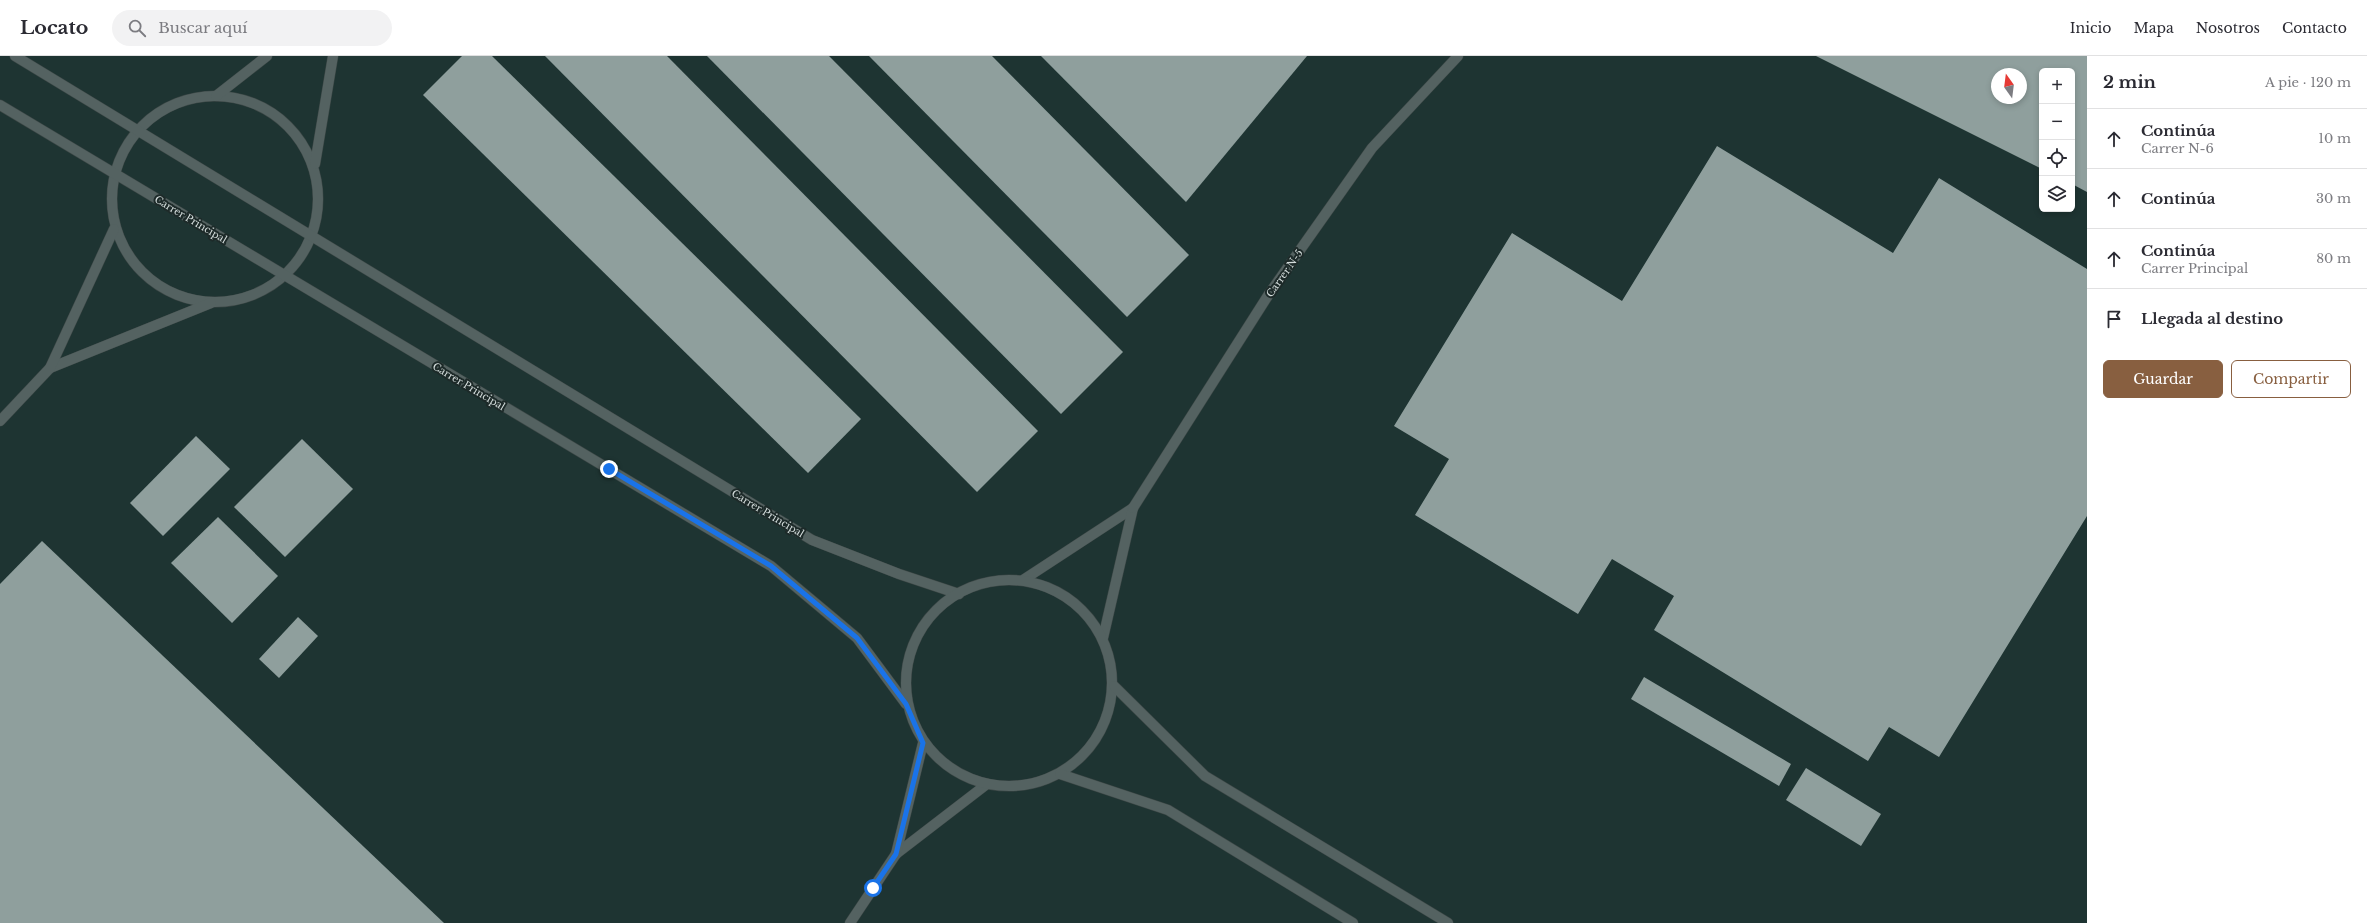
<!DOCTYPE html>
<html lang="es">
<meta charset="utf-8">
<style>
:root{--surface:#fff;--page:#f2f2f3;--text:#2b2b33;--muted:#7c7c81;--line:#e1e1e2;--accent:#885f40}
body{margin:0;font-family:"Libre Baskerville",serif;background:var(--page);color:var(--text)}
.controls{position:absolute;right:12px;top:12px;display:grid;overflow:hidden;border-radius:6px;box-shadow:0 2px 6px #0003}
.controls button{width:36px;height:36px;display:grid;place-items:center;padding:0;border:0;border-bottom:1px solid var(--line);background:var(--surface);color:var(--text);font:20px sans-serif}
.compass{position:absolute;left:1991px;top:12px;width:36px;height:36px;border-radius:50%;background:var(--surface);box-shadow:0 2px 6px #0003;rotate:346deg}
.stop{position:absolute;width:12px;height:12px;margin:-9px;border:3px solid #1a73e8;border-radius:50%;background:#fff}
.stop.end{background:#1a73e8;border-color:#fff;box-shadow:0 1px 4px #0008}
.list{margin:0;padding:0;list-style:none}
h2{display:flex;justify-content:space-between;align-items:center;height:52px;margin:0;padding:0 16px;font-size:17px}
h2 small{font-size:13px;font-weight:400;color:var(--muted)}
.list li{display:grid;grid-template-columns:26px 1fr auto;gap:12px;align-items:center;box-sizing:border-box;height:60px;padding:0 16px;border-top:1px solid var(--line)}
.list b{display:block;font-size:15px;white-space:nowrap}
.list p{margin:0;font-size:13px;white-space:nowrap;color:var(--muted)}
.list em{font-size:13px;font-style:normal;color:var(--muted)}
.actions{display:flex;gap:8px;padding:12px 16px}
.actions a{flex:1;padding:9px 0;border:1px solid var(--accent);border-radius:6px;text-align:center;font-size:14px;color:var(--accent)}
.actions .main{background:var(--accent);color:#fff}
.icon{flex:none;width:22px;height:22px;fill:none;stroke:currentColor;stroke-width:2;stroke-linecap:round;stroke-linejoin:round}
.map{position:relative;flex:none;width:2087px;height:867px;overflow:hidden}
header{display:flex;align-items:center;gap:24px;box-sizing:border-box;height:56px;padding:0 20px;background:var(--surface);border-bottom:1px solid var(--line)}
header strong{font-size:19px}
nav{display:flex;gap:22px;margin-inline-start:auto;font-size:14px}
.search{width:280px;height:36px;background:var(--page);display:flex;align-items:center;gap:10px;box-sizing:border-box;padding:0 14px;border-radius:22px;color:var(--muted);font-size:15px}
main{display:flex}
aside{flex:1;background:var(--surface)}
.map>svg:first-child{display:block}
.built{fill:#1e3432;fill-rule:evenodd}
.building{fill:#8f9f9d;fill-rule:evenodd}
.lines{fill:none;stroke-linecap:round;stroke-linejoin:round}
.lane-casing{stroke:#3c4746;stroke-width:11}
.street-casing{stroke:#3c4746;stroke-width:11}
.secondary-casing{stroke:#3c4746;stroke-width:11}
.lane{stroke:#546261;stroke-width:10}
.street{stroke:#546261;stroke-width:10}
.secondary{stroke:#546261;stroke-width:10}
.route{stroke:#1a73e8;stroke-width:5}
.labels{text-anchor:middle;stroke-width:4;stroke-linejoin:round;paint-order:stroke}
.street-label{font-size:10px;fill:#d3dcdb;stroke:#1d2a29}
</style>
<header>
<strong>Locato</strong>
<div class="search"><svg class="icon" aria-label="search" viewBox="0 0 24 24"><circle cx="10" cy="10" r="6"/><path d="M15 15l6 6"/></svg>Buscar aquí</div>
<nav><a>Inicio</a><a>Mapa</a><a>Nosotros</a><a>Contacto</a></nav>
</header>
<main>
<div class="map">
<svg width="2087" height="867" viewBox="0 0 2087 867">
<rect width="100%" height="100%" fill="#1d2a29"/>
<path class="built" d="M0 0H2087V867H0ZM2042 15H2072V153H2042ZM1997 18H2021V42H1997Z"/>
<g class="building">
<polygon points="462,0 492,0 861,363 808,417 423,39"/>
<polygon points="545,0 667,0 1038,375 977,436"/>
<polygon points="707,0 829,0 1123,296 1061,358"/>
<polygon points="869,0 992,0 1189,199 1127,261"/>
<polygon points="1041,0 1307,0 1186,146"/>
<path d="M1816 0H2087V136L2072 128V15H2042V113ZM1997 18H2021V42H1997Z"/>
<polygon points="1717,90 1893,197 1939,122 2087,213 2087,460 1939,701 1889,671 1868,705 1654,574 1674,540 1612,503 1578,558 1415,459 1449,403 1394,370 1512,177 1622,245"/>
<polygon points="196,380 230,413 163,480 130,447"/>
<polygon points="302,383 353,433 285,501 234,451"/>
<polygon points="218,461 278,520 232,567 171,507"/>
<polygon points="42,485 444,867 0,867 0,528"/>
<polygon points="298,561 318,580 279,622 259,603"/>
<polygon points="1644,621 1791,708 1779,730 1631,643"/>
<polygon points="1806,712 1881,758 1861,790 1786,744"/>
</g>
<g class="lines">
<g class="lane-casing">
<g id="lane">
<circle cx="215" cy="143" r="103"/>
<polyline points="216,40 267,0"/>
<polyline points="315,108 333,0"/>
<polyline points="50,312 211,247"/>
<polyline points="0,365 50,312 114,173"/>
<polyline points="1023,524 1133,452"/>
<polyline points="1103,582 1133,452"/>
<polyline points="896,798 987,728"/>
<polyline points="896,798 923,687"/>
</g>
</g>
<g class="street-casing">
<g id="street">
<polyline points="1133,452 1269,238 1372,92 1458,0"/>
<polyline points="850,867 896,798"/>
</g>
</g>
<g class="secondary-casing">
<g id="secondary">
<polyline points="15,0 812,484 899,518 959,538"/>
<polyline points="0,49 771,510 857,582 906,648"/>
<circle cx="1009" cy="627" r="103"/>
<polyline points="1114,630 1205,720 1448,867"/>
<polyline points="1060,718 1168,754 1353,867"/>
</g>
</g>
<use href="#lane" class="lane"/>
<use href="#street" class="street"/>
<use href="#secondary" class="secondary"/>
</g>
<g class="lines">
<polyline class="route" points="609,413 771,510 857,582 906,648 923,687 896,798 873,832"/>
</g>
<g class="labels">
<g class="street-label">
<text transform="translate(191 163) rotate(31)" y="4">Carrer Principal</text>
<text transform="translate(1284 217) rotate(-55)" y="4">Carrer N-5</text>
<text transform="translate(469 330) rotate(31)" y="4">Carrer Principal</text>
<text transform="translate(768 457) rotate(31)" y="4">Carrer Principal</text>
</g>
</g>
</svg>
<div class="controls">
<button>+</button>
<button>−</button>
<button><svg class="icon" aria-label="locate" viewBox="0 0 24 24"><circle cx="12" cy="12" r="6"/><path d="M12 2v4M12 18v4M2 12h4M18 12h4"/></svg></button>
<button><svg class="icon" aria-label="layers" viewBox="0 0 24 24"><path d="M12 4l9 5-9 5-9-5zM3 14l9 5 9-5"/></svg></button>
</div>
<svg class="compass" viewBox="-18 -18 36 36"><path d="M0-13l5 13h-10z" fill="#e53935"/><path d="M0 13l5-13h-10z" fill="#7c7c81"/></svg>
<div class="stop" style="left:873px;top:832px"></div>
<div class="stop end" style="left:609px;top:413px"></div>
</div>
<aside>
<h2>2 min<small>A pie · 120 m</small></h2>
<ul class="list">
<li><svg class="icon" aria-label="ahead" viewBox="0 0 24 24"><path d="M12 20V5M6 11l6-6 6 6"/></svg><div><b>Continúa</b><p>Carrer N-6</p></div><em>10 m</em></li>
<li><svg class="icon" aria-label="ahead" viewBox="0 0 24 24"><path d="M12 20V5M6 11l6-6 6 6"/></svg><div><b>Continúa</b></div><em>30 m</em></li>
<li><svg class="icon" aria-label="ahead" viewBox="0 0 24 24"><path d="M12 20V5M6 11l6-6 6 6"/></svg><div><b>Continúa</b><p>Carrer Principal</p></div><em>80 m</em></li>
<li><svg class="icon" aria-label="arrive" viewBox="0 0 24 24"><path d="M6 21V4h12l-3 4 3 4H6"/></svg><div><b>Llegada al destino</b></div></li>
</ul>
<div class="actions"><a class="main">Guardar</a><a>Compartir</a></div>
</aside>
</main>
